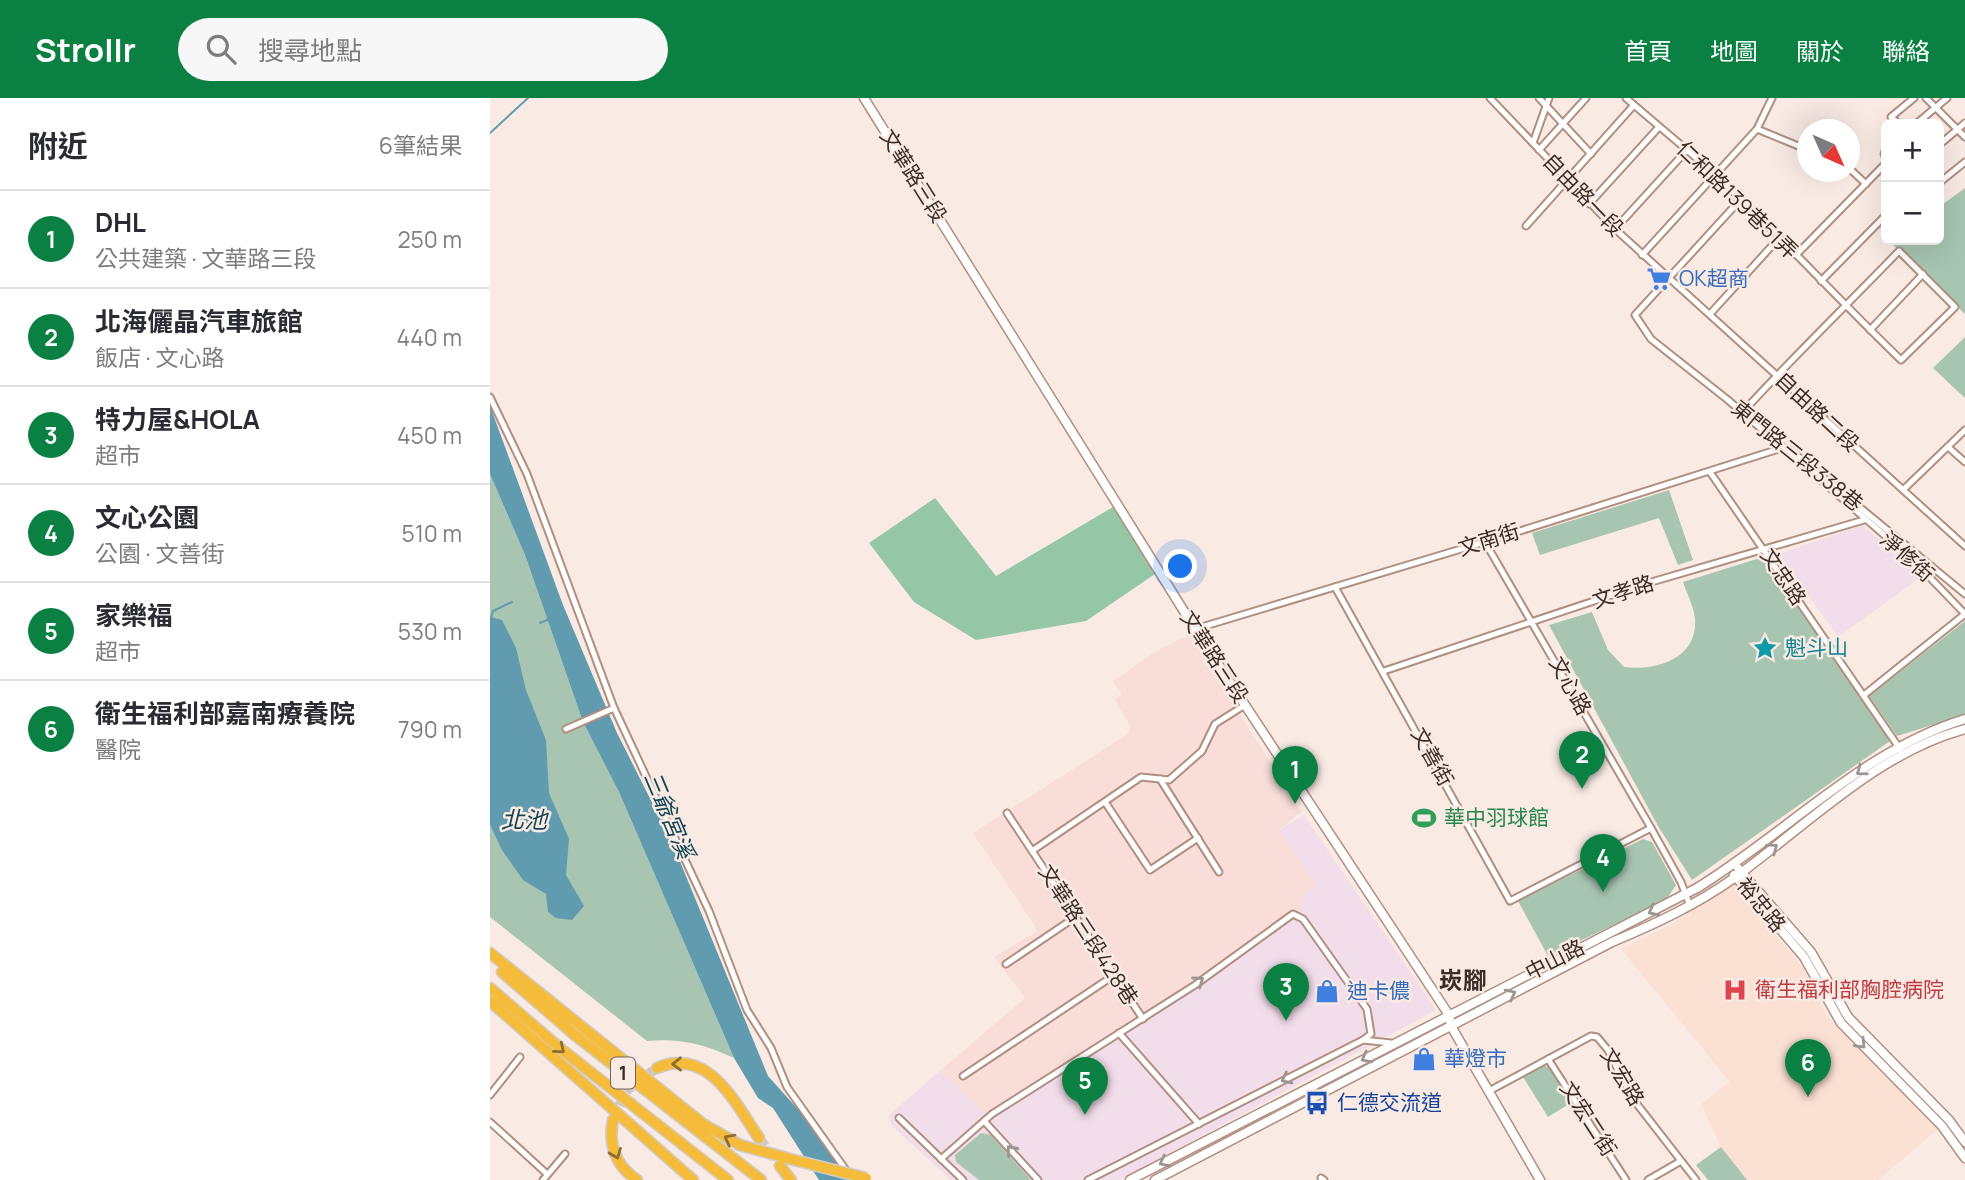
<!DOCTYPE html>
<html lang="zh-TW">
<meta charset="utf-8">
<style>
:root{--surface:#fff;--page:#f7f7f7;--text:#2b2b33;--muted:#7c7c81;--line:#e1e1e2;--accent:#0b8043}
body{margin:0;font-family:Manrope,"Noto Sans TC",sans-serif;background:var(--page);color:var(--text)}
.controls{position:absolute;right:21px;top:21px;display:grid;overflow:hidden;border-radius:10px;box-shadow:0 7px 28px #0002}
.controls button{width:63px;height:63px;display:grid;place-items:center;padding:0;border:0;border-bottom:2px solid var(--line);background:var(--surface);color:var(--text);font:35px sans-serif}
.compass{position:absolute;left:1307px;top:21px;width:63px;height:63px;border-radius:50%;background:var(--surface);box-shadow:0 7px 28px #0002;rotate:135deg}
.you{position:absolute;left:691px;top:469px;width:24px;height:24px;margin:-18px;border:5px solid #fff;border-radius:50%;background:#1a73e8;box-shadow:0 0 0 10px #1a73e833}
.badge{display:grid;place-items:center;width:46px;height:46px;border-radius:50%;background:var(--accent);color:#fff;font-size:23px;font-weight:700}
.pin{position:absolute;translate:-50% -58px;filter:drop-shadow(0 2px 4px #0008)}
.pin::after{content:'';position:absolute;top:37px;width:24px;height:21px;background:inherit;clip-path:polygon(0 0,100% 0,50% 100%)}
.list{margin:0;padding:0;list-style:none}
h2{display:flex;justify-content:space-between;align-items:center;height:91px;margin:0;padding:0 28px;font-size:30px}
h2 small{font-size:23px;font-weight:400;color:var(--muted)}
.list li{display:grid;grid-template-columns:46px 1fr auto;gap:21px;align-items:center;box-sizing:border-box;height:98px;padding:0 28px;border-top:2px solid var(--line)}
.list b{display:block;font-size:26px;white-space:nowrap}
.list p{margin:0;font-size:23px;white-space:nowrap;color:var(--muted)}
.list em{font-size:23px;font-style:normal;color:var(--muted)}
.icon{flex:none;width:38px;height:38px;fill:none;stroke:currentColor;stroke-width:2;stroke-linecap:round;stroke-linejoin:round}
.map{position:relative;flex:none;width:1475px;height:1082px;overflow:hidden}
header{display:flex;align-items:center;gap:42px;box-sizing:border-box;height:98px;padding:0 35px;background:var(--accent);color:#fff}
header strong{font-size:33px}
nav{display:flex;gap:38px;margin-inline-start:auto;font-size:24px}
.search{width:490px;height:63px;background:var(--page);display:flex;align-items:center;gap:18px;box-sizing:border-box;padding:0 24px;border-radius:38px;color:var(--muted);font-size:26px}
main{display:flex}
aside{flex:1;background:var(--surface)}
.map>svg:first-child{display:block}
.commercial{fill:#f2ddeb}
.industrial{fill:#f8ddd9}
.built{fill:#fbe0d4}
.green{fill:#a7c5b1}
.forest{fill:#95c7a7}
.water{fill:#609bb0}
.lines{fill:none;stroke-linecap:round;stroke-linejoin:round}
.stream{stroke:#609bb0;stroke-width:2}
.highway-tunnel{stroke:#d3c4be;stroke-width:10;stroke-dasharray:10 5;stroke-linecap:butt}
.street-casing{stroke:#b18f80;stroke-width:9}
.secondary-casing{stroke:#b18f80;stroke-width:11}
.highway-casing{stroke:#d0cccb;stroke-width:13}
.street{stroke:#fff;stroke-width:5}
.secondary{stroke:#fff;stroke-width:8}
.highway{stroke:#f5bc3b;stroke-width:10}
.highway-bridge-casing{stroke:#d0cccb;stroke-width:13;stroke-linecap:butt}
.highway-bridge{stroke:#f5bc3b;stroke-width:10}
.oneway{stroke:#9c9692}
.oneway2{stroke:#8e6d2f}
.labels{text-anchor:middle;stroke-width:5;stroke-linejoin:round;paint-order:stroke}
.shield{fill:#f9eae4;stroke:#73655f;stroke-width:2}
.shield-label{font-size:19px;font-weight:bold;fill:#3a2c26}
.street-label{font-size:21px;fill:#3a2c26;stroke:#f9eae4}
.shop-label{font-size:21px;fill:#366cbe;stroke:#f9eae4;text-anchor:start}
.culture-label{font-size:21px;fill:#0d838f;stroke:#f9eae4;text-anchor:start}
.leisure-label{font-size:21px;fill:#27864d;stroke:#f9eae4;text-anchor:start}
.health-label{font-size:21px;fill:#be3a42;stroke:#f9eae4;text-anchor:start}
.transit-label{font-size:21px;fill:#164399;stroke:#f9eae4;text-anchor:start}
.water-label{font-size:23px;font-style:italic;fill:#0f4454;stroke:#f9eae4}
.quarter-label{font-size:24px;font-weight:bold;fill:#3a2c26;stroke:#f9eae4}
</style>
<header>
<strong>Strollr</strong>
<div class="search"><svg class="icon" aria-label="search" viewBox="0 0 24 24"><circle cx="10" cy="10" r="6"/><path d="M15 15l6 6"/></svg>搜尋地點</div>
<nav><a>首頁</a><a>地圖</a><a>關於</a><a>聯絡</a></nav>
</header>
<main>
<aside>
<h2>附近<small>6筆結果</small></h2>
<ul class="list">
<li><span class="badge">1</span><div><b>DHL</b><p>公共建築 · 文華路三段</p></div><em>250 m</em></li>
<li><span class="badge">2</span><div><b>北海儷晶汽車旅館</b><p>飯店 · 文心路</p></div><em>440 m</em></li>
<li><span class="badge">3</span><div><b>特力屋&amp;HOLA</b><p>超市</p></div><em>450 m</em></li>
<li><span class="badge">4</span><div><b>文心公園</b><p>公園 · 文善街</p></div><em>510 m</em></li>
<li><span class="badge">5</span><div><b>家樂福</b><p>超市</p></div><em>530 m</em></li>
<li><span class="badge">6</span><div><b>衛生福利部嘉南療養院</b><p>醫院</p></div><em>790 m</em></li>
</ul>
</aside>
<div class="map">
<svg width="1475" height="1082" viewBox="0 0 1475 1082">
<rect width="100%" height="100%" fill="#f9eae4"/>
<g class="commercial">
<polygon points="1372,427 1432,478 1348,539 1289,456"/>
<polygon points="814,717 946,912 630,1082 461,1082 403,1029 398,1018 451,972 499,1019 809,817 814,794 826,786 789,732"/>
</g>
<polygon class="industrial" points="700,536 811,714 789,732 826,786 815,795 809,817 707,888 499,1020 451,972 535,900 504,859 548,833 483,735 638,636 641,629 625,602 632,596 623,583 665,554"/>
<polygon class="built" points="1243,784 1313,870 1335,915 1448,1031 1388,1082 1257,1082 1231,1049 1211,1006 1240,984 1131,851 1186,824"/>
<g class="green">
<polygon points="1475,90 1475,216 1399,143 1449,142 1449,109"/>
<polygon points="1475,239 1475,300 1443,270"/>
<path d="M0 376 35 457 93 624 129 694 244 960C214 946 190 940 157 943L0 819Z"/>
<polygon points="1179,392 1203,462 1188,467 1169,420 1050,457 1042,435"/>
<path d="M1273 459 1400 643 1202 782 1168 728 1059 527 1102 514 1118 552 1134 569C1165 573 1208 561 1205 521 1204 509 1197 496 1193 484Z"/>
<polygon points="1475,523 1475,617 1407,638 1379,598"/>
<polygon points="1153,741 1162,744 1186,787 1176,802 1058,858 1028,803"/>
<polygon points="1054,967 1065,973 1084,1003 1058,1019 1033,979"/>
<polygon points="491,1035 501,1037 541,1082 489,1082 466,1064 465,1057"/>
<polygon points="1231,1049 1257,1082 1218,1082 1206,1067"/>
</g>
<polygon class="forest" points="445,400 506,478 623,409 665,476 596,523 486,542 424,504 379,445"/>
<g class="water">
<polygon points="0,308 73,507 127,635 182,744 278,978 314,1018 359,1082 329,1082 283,1010 268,1000 244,960 129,694 93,624 35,457 0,376"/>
<polygon points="0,519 12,522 26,550 36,592 56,642 59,695 79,741 76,777 94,808 82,822 66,820 58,814 56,796 33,782 12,752 0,727"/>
</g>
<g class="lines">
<g class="stream">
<polyline points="0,35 38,0"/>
<polyline points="0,524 3,513 22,504"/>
<polyline points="50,525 59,521"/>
</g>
<g class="highway-tunnel">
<polyline points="123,1021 138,991 167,970"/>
<polyline points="269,1040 290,1068"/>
</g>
<g class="street-casing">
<g id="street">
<polyline points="1000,0 1125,131 1475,448"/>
<polyline points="1049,0 1101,56"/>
<path d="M1136 0C1175 34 1216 66 1253 103 1306 155 1357 210 1411 262L1465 209 1409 153C1357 207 1303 259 1252 315"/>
<polyline points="1436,0 1475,39"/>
<polyline points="1409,26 1401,19 1424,0"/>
<polyline points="1426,26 1457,0"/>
<polyline points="1267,31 1318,52"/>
<polyline points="1043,45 1059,0"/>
<polyline points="1449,47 1475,25"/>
<polyline points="1396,51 1394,56 1396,59"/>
<polyline points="1049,52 1096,0"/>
<polyline points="1360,71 1376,86"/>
<polyline points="1449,85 1475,64"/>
<polyline points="1251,101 1145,217 1161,241 1238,302 1421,460 1475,516"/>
<polyline points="1099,106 1169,29"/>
<polyline points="1036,128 1144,7"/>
<polyline points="1125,131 1197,52"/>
<polyline points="1152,157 1267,31 1282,0"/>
<polyline points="1306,157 1396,65"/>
<polyline points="1331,183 1396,117"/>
<polyline points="1220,216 1289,140"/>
<polyline points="1380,232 1433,176"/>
<polyline points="0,299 37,376 124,610 219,813 257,912 281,950 297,989 363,1082"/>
<polyline points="1458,349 1475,364"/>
<polyline points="1299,351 1475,496"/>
<polyline points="1220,374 1410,651"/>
<polyline points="1414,391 1475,332"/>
<polyline points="995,444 1161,730 1191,784 1200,808"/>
<polyline points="845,489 1020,803 1161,730"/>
<polyline points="705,531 1011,439 1292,350"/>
<polyline points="894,573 1158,485 1374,422"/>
<polyline points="1374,597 1475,516"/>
<polyline points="76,631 124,610"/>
<polyline points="670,681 729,774"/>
<polyline points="615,704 660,772 708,740"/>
<polyline points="517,715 653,921"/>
<polyline points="542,753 651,679 679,682 712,653 725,626 755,607"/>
<polyline points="516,866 587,818"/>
<polyline points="629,935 709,1026"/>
<polyline points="1058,961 1136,1082"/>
<polyline points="473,978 626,876"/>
<polyline points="999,993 1101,938 1107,939 1118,952 1143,1001 1206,1082"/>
<polyline points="0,997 30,959"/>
<polyline points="409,1020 473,1082"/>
<polyline points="494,1023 548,1082"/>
<polyline points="0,1024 57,1076"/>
<polyline points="451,1061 502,1016 705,887 803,816 813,821 877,911 881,936 873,942"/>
<polyline points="831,1080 834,1082"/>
<polyline points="53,1082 75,1056"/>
<polyline points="598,1082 873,942 901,945"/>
<polyline points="1158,1082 1191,1063"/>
</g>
</g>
<g class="secondary-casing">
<g id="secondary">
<polyline points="374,0 705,531 959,917 961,928 1050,1082"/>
<polyline points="1248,770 1321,854 1358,919 1459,1022 1475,1044"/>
<polyline points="1244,777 1314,859 1351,925 1452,1028 1475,1060"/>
<path d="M640 1082 1207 790C1297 735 1373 652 1475 621"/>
<path d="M665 1082 1122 844C1165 826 1206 807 1244 780 1316 728 1388 654 1475 631"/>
</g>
</g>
<g class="highway-casing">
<g id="highway">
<polyline points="0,855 213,1026 250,1047 304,1062"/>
<polyline points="12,874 85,937 271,1082"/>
<polyline points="0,890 71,951 238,1082"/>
<polyline points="0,903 203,1082"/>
<path d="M167 970C219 948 245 1005 269 1040"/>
<path d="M123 1022C118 1047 126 1068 147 1082"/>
<polyline points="290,1068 301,1082"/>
</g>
</g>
<use href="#street" class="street"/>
<use href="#secondary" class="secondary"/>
<use href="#highway" class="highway"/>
<g class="highway-bridge-casing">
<polyline id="highway-bridge" points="304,1062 376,1080"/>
</g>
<use href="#highway-bridge" class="highway-bridge"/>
</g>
<defs><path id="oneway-chevron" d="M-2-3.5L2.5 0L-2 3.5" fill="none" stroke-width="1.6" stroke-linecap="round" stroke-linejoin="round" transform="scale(1.75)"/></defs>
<g class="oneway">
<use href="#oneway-chevron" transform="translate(1371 673) rotate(144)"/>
<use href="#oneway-chevron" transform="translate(1283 750) rotate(-37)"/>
<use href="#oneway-chevron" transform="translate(1163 813) rotate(153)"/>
<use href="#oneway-chevron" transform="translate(709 883) rotate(-35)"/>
<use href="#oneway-chevron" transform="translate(1021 896) rotate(-27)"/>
<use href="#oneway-chevron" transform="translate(1371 946) rotate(46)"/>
<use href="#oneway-chevron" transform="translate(876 960) rotate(152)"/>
<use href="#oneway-chevron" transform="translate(796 981) rotate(153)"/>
<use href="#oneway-chevron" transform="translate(521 1052) rotate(-132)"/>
<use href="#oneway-chevron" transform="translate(674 1064) rotate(153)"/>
</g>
<g class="oneway2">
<use href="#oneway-chevron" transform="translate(70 951) rotate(40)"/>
<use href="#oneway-chevron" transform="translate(187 966) rotate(179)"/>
<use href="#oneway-chevron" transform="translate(239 1041) rotate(-152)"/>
<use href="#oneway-chevron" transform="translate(126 1056) rotate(68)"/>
</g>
<defs>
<g id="supermarket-bare" transform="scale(1.89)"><path d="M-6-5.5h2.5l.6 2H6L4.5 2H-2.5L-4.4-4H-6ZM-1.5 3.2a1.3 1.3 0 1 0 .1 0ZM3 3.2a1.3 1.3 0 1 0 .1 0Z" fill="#3f7fe0" stroke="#f9eae4" stroke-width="2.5" paint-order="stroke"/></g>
<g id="sight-bare" transform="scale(1.89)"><path d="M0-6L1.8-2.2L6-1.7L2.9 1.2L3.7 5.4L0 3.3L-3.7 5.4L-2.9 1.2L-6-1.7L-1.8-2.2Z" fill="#0f9aa8" stroke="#f9eae4" stroke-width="2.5" paint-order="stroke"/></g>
<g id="stadium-bare" transform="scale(1.89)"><path d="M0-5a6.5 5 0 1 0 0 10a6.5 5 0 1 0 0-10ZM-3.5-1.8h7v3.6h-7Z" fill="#2e9e5b" stroke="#f9eae4" stroke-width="2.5" paint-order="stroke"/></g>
<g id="hospital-bare" transform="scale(1.89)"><path d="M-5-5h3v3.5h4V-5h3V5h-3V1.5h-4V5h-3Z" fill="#e0444e" stroke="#f9eae4" stroke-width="2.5" paint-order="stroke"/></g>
<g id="shop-bare" transform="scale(1.89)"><path d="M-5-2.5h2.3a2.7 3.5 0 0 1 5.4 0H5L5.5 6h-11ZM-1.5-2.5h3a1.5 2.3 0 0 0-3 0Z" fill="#3f7fe0" stroke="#f9eae4" stroke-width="2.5" paint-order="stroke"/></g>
<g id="bus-bare" transform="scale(1.89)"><path d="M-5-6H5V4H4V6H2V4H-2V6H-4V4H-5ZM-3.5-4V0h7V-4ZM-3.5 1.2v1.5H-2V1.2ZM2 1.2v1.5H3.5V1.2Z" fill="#1a4fb4" stroke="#f9eae4" stroke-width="2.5" paint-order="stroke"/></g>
</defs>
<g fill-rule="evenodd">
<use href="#supermarket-bare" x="1169" y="181"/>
<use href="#sight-bare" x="1275" y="550"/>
<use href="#stadium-bare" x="934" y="720"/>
<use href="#hospital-bare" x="1245" y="892"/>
<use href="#shop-bare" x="837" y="893"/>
<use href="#shop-bare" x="934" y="961"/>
<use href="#bus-bare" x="827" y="1005"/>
</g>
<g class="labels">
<rect class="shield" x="121" y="959.5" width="24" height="31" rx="5"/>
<g class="shield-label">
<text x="133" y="982">1</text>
</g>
<g class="street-label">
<text transform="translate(423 78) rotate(58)" y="7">文華路三段</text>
<text transform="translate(1093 97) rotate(46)" y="7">自由路一段</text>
<text transform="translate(1247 102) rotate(44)" y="7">仁和路139巷51弄</text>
<text transform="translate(1327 314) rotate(43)" y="7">自由路二段</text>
<text transform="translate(1307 358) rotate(39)" y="7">東門路三段338巷</text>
<text transform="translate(999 442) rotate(-17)" y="7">文南街</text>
<text transform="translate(1417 459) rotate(41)" y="7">淨修街</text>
<text transform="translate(1293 479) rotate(56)" y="7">文忠路</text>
<text transform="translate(1133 494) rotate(-18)" y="7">文孝路</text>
<text transform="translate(724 559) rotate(57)" y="7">文華路三段</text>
<text transform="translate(1080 588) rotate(61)" y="7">文心路</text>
<text transform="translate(942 659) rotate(61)" y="7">文善街</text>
<text transform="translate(1271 807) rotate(51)" y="7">裕忠路</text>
<text transform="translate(598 837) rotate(57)" y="7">文華路三段428巷</text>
<text transform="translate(1065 862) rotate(-27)" y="7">中山路</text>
<text transform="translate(1132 979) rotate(59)" y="7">文宏路</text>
<text transform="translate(1098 1021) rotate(57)" y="7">文宏二街</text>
</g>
<g class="shop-label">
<text x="1189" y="188">OK超商</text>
<text x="857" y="900">迪卡儂</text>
<text x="954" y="968">華燈市</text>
</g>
<g class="culture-label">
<text x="1295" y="557">魁斗山</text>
</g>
<g class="leisure-label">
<text x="954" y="727">華中羽球館</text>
</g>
<g class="health-label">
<text x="1265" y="899">衛生福利部胸腔病院</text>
</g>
<g class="transit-label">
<text x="847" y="1012">仁德交流道</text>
</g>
<g class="water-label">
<text transform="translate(179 717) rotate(67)" y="8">三爺宮溪</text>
<text x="34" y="730">北池</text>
</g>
<g class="quarter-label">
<text x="973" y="891">崁腳</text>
</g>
</g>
</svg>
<div class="controls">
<button>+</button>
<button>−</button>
</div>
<svg class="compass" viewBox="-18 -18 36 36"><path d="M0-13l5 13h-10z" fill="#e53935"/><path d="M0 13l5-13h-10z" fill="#7c7c81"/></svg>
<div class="you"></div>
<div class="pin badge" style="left:805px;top:706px">1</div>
<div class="pin badge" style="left:1092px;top:691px">2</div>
<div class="pin badge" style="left:796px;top:923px">3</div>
<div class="pin badge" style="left:1113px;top:794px">4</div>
<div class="pin badge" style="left:595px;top:1017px">5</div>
<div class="pin badge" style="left:1318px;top:999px">6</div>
</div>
</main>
